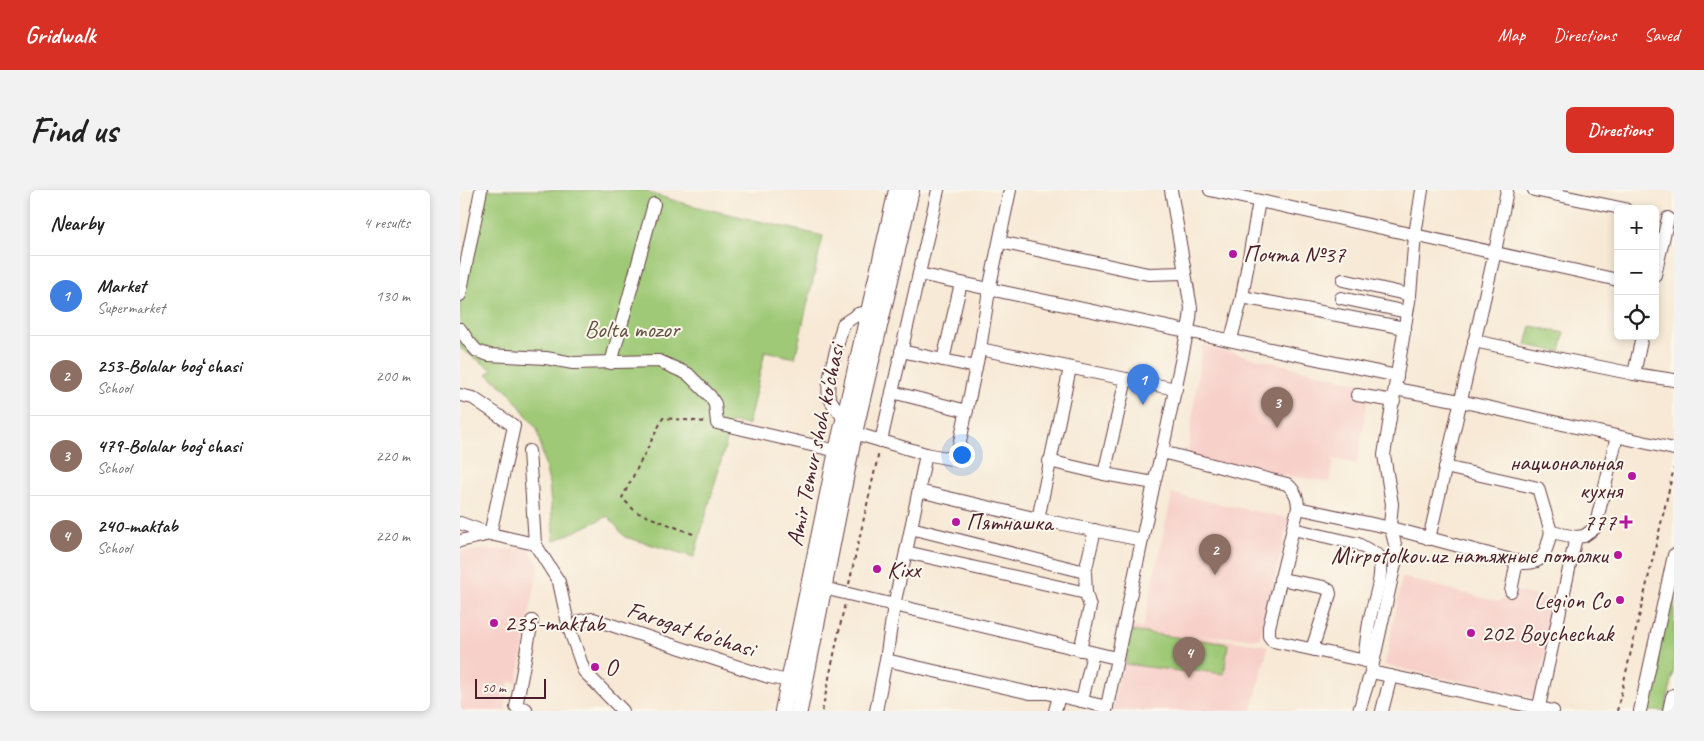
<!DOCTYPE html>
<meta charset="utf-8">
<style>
:root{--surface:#fff;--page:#f2f2f2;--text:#222;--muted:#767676;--line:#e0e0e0;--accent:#d93025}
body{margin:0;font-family:Caveat,sans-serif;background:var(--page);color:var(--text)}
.controls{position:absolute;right:15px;top:15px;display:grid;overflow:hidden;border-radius:8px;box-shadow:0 2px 8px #0003}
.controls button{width:45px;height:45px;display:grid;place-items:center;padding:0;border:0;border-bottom:1px solid var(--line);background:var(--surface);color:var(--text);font:25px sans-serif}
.scale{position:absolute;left:15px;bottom:12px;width:71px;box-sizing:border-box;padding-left:5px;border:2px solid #4a1f2b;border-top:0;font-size:14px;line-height:18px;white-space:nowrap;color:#4a1f2b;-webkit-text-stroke:4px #fbf7ec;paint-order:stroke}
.you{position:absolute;left:501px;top:264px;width:18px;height:18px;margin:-12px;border:4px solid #fff;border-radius:50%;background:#1a73e8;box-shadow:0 0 0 8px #1a73e833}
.badge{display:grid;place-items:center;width:32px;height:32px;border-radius:50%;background:var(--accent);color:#fff;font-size:16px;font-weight:700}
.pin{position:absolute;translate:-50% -41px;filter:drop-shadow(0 1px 2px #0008)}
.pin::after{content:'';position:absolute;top:26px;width:18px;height:15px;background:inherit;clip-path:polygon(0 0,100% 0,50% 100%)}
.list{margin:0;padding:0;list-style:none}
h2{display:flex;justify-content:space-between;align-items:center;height:65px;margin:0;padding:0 20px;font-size:21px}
h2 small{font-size:16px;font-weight:400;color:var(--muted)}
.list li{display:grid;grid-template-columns:32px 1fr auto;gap:15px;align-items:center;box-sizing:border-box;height:80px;padding:0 20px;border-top:1px solid var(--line)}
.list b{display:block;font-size:19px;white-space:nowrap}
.list p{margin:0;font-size:16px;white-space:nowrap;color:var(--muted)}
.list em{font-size:16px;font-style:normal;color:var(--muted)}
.icon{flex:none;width:28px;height:28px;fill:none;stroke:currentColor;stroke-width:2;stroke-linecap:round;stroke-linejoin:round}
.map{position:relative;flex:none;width:1214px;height:521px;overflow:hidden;border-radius:8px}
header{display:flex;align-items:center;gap:30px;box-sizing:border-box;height:70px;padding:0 25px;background:var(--accent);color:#fff}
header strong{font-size:24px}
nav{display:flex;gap:28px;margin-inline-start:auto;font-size:18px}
.intro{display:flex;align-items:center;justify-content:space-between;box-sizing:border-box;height:120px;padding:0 30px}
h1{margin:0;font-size:35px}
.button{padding:12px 22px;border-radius:8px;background:var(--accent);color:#fff;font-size:18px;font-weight:700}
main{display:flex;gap:30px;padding:0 30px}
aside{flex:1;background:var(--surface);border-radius:8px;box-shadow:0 2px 8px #0003}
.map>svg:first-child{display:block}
.built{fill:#f7d0c9}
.green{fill:#9fc976;stroke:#747450}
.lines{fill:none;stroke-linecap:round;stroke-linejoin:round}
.minor-casing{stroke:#643d44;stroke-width:14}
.major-casing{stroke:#643d44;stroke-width:18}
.path{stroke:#643d44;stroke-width:2;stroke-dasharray:4 4;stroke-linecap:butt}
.minor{stroke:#fff;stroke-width:12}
.major{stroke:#fff;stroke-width:16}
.poi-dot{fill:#b5179e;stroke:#fbf7ec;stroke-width:2}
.labels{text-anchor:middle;stroke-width:4;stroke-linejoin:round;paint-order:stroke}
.poi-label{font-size:24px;fill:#4a1f2b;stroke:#fbf7ec;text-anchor:start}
.park-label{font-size:24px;fill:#645242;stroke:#fbf7ec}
.street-label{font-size:24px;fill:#4a1f2b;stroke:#fbf7ec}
</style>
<header>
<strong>Gridwalk</strong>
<nav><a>Map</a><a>Directions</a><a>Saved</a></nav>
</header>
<div class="intro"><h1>Find us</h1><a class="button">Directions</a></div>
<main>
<aside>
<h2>Nearby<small>4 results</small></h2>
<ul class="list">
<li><span class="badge" style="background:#3f7fe0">1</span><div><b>Market</b><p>Supermarket</p></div><em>130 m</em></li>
<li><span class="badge" style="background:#8d6e63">2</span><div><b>253-Bolalar bogʻchasi</b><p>School</p></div><em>200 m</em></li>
<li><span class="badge" style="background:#8d6e63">3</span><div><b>479-Bolalar bogʻchasi</b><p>School</p></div><em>220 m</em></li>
<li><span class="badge" style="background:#8d6e63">4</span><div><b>240-maktab</b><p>School</p></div><em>220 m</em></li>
</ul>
</aside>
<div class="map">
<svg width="1214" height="521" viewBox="0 0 1214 521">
<rect width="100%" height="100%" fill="#fbf7ec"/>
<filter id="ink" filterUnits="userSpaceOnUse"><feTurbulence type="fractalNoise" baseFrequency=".02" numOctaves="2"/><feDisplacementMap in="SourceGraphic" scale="10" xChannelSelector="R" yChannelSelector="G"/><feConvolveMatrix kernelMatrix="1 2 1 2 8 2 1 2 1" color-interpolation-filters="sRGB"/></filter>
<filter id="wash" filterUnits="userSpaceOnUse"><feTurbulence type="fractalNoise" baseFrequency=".0096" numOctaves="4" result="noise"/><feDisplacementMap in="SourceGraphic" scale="20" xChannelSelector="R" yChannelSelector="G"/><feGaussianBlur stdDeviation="1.12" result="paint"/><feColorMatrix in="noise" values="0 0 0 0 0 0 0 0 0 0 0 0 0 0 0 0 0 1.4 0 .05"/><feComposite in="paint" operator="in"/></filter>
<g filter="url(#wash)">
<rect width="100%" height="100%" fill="#f7e9d5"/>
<g class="built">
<polygon points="742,155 910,196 897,274 874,269 869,292 727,270"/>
<polygon points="712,304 829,328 800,449 735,445 808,456 792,521 652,521 669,436 683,438"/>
<polygon points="68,358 79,374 57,493 49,492 45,521 0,521 0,361"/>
<polygon points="942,387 1039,412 1056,401 1097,411 1076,508 925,475"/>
</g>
<g class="green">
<polygon points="20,0 188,0 189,3 226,14 363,46 335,168 305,161 288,235 272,232 234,367 165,347 148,326 94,351 89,293 77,239 48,201 27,184 33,180 0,158 0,84"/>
<polygon points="1071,136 1104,143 1100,162 1066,155"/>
<polygon points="1214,388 1214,480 1205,521 1185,521"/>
<polygon points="670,441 731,449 727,482 665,474"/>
<polygon points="733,449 768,454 764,484 728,479"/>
</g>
</g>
<g filter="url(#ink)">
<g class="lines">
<g class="minor-casing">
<g id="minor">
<polyline points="550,0 529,100 520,159 666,189 644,284 694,293"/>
<polyline points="750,0 1158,90"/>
<polyline points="1074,0 1165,19"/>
<polyline points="540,52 688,84 724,83"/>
<polyline points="459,84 937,186"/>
<polyline points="1195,85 1208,28"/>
<polyline points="883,90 950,105"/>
<polyline points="0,105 21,0"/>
<polyline points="782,107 945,138"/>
<polyline points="881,108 947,122"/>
<polyline points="0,139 9,152 17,161 29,165 86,168 113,173 199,171 228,184 250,206 255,214 257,233 377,261"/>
<polyline points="771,149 782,107 799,11"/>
<polyline points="1014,151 1174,184 1214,190"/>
<polyline points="441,161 516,177 520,159"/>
<polyline points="483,170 501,93"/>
<polyline points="151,173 194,14"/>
<polyline points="1174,184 1182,146"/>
<polyline points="666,189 716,199"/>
<polyline points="935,199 1000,211 1214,259"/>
<polyline points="432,202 507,221"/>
<polyline points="0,205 13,208 54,236 30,344"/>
<polyline points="897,205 934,211"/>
<path d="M384 229C380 222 371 214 369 206 365 193 380 148 383 134L398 124 409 122"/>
<polyline points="394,243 466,264 451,338 625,382"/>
<polyline points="421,251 478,0"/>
<polyline points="69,261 75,354"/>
<path d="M702 262 827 294C835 301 838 307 838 318L931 338 1063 373C1086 374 1086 360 1091 342"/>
<polyline points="466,264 496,270 516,177"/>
<polyline points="589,271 644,284"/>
<polyline points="985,277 1078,298 1091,342 1116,347"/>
<polyline points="459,301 578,329 682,350"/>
<polyline points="838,318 809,437 809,446 813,451 855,460"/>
<polyline points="578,329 610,178"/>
<polyline points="0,333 30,344 75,354 99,392 109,438 124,481 163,521"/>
<path d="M833 339 898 354 919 366C924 386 914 409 910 428 907 442 906 456 904 471"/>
<polyline points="969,349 1035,62 1047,0"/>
<polyline points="0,351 30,344"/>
<polyline points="446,362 451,338"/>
<polyline points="820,389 863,397 869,400 870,404 853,456 855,460 910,472"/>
<polyline points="355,396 656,468"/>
<polyline points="1051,401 1057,371"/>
<polyline points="120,431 133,429 309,487 329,491"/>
<polyline points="620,460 630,417 626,403 625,382 635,340"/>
<polyline points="426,470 434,415 446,362 626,403"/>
<polyline points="911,482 1093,521"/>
<polyline points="622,511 633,463"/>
<polyline points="66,519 56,517 72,431"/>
<polyline points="416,521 426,470 570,503 587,503 647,517"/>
<polyline points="595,521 599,506"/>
<polyline points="646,521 694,293 702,262 730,129 731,118 711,0"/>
<polyline points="899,521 911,482 936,369 936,358 930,335 932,314 924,265 950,105 955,45 962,0"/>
<polyline points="922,521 931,486"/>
<polyline points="1078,521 1116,347 1124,346 1135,338 1157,246"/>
<polyline points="1180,521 1214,365"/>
</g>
</g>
<g class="major-casing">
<g id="major">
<polyline points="323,521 377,261 437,0"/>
<polyline points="339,521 394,243 451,0"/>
<polyline points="1211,521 1214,507"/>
</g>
</g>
<g class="path">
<polyline points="233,344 176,322 162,308 203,228 246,232"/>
<polyline points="389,394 419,262"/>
<polyline points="362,521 385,413"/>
<polyline points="1157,521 1214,278"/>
</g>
<use href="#minor" class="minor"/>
<use href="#major" class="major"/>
</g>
</g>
<g class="poi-dot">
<circle cx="773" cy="64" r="5"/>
<circle cx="1172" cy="286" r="5"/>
<circle cx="496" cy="332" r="5"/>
<path d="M1163.5 324.5h5v5h5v5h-5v5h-5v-5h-5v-5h5z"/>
<circle cx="1158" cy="365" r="5"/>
<circle cx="417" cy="379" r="5"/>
<circle cx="1160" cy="410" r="5"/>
<circle cx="34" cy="433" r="5"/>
<circle cx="1011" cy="443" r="5"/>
<circle cx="135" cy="477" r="5"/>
</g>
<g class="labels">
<g class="poi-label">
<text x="783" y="72">Почта №37</text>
<text x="1162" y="280" text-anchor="end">национальная<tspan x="1162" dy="28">кухня</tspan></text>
<text x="506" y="340">Пятнашка</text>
<text x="1156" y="340" text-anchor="end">777</text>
<text x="1148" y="373" text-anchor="end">Mirpotolkov.uz натяжные потолки</text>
<text x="427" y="387">Kixx</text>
<text x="1150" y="418" text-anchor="end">Legion Co</text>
<text x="44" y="441">235-maktab</text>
<text x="1021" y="451">202 Boychechak</text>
<text x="145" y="485">О</text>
</g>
<g class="park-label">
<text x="172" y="147">Bolta mozor</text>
</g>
<g class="street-label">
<text transform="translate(355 255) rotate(-78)" y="8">Amir Temur shoh ko'chasi</text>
<text transform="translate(231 439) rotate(18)" y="8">Farogat ko'chasi</text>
</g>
</g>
</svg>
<div class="controls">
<button>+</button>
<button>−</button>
<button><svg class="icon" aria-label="locate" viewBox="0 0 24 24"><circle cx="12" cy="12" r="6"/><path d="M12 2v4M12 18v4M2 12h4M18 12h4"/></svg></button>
</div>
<div class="scale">50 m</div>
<div class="you"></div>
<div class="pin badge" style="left:683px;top:215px;background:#3f7fe0">1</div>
<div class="pin badge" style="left:755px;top:385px;background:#8d6e63">2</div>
<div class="pin badge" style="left:817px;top:238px;background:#8d6e63">3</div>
<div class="pin badge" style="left:729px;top:488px;background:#8d6e63">4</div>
</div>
</main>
